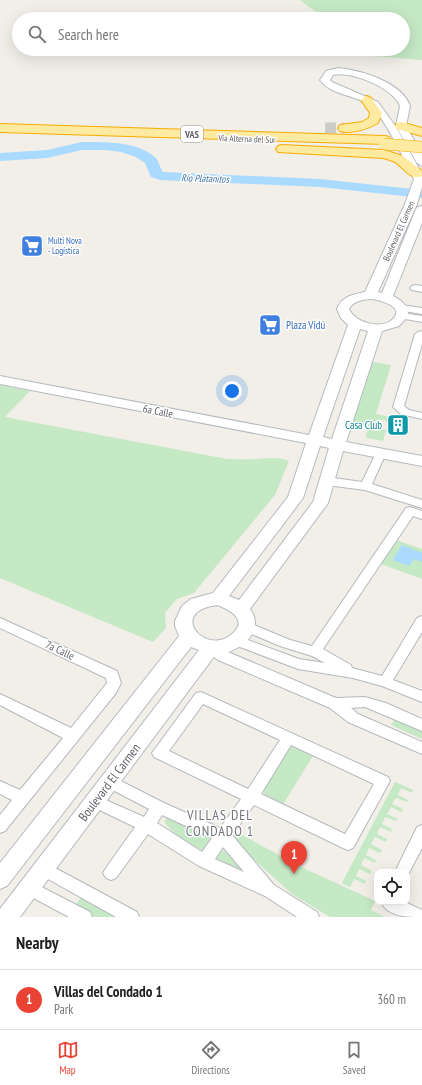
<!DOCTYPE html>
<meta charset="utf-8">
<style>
:root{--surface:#fff;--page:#f6f6f6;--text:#222;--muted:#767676;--line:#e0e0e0;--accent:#ea4335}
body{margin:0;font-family:"PT Sans Narrow",sans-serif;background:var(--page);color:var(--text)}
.controls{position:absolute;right:12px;bottom:12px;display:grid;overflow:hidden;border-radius:8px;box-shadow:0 4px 16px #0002}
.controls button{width:36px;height:36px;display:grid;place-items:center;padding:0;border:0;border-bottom:1px solid var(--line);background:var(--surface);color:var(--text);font:20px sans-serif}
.you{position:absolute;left:232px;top:391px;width:14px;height:14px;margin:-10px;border:3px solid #fff;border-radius:50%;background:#1a73e8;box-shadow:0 0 0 6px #1a73e833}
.badge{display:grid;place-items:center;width:26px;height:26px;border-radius:50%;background:var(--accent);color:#fff;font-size:13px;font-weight:700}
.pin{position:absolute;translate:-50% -33px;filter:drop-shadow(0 1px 2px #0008)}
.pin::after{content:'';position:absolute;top:21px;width:14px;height:12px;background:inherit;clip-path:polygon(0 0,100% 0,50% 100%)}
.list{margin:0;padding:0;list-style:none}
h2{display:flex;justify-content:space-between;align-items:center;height:52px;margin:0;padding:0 16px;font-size:17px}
h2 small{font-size:13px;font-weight:400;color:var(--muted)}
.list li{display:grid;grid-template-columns:26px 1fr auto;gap:12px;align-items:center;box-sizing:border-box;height:60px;padding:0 16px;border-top:1px solid var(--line)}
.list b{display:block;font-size:15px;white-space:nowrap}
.list p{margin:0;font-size:13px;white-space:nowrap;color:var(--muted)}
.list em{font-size:13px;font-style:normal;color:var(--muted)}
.icon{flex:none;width:22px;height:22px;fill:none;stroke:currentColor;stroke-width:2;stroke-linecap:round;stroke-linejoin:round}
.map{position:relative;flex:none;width:422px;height:917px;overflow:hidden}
.search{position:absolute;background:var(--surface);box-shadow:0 4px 16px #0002;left:12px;right:12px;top:12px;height:44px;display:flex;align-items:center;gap:10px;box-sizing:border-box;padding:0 14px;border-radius:22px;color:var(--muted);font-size:15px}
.sheet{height:112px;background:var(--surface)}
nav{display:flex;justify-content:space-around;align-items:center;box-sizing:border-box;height:56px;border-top:1px solid var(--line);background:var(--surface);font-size:11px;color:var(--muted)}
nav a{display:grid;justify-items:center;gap:2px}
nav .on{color:var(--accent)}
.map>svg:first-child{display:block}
.green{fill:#c5e8c5}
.water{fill:#aadaff}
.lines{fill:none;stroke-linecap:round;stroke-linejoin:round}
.river{fill:#aadaff;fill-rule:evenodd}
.trunk-tunnel{stroke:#ccccc8;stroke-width:11;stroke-dasharray:11 5.5;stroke-linecap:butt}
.minor-casing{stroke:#b5b8bc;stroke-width:2}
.secondary-casing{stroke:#b6babf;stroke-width:2}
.trunk-casing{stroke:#f9ab00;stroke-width:2}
.minor{fill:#fff;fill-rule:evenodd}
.secondary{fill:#fff;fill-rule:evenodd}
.trunk{fill:#feeaa1;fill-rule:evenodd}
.trunk-bridge-casing{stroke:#f9ab00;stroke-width:12;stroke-linecap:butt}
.trunk-bridge{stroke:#feeaa1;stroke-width:11}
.labels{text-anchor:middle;stroke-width:3;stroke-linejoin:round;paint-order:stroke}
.far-street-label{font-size:9px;fill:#5f6368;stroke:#fff}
.far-shop-label{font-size:9px;fill:#366cbe;stroke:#fff;text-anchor:start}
.shield{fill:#fff;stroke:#8f9295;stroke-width:1}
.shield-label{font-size:10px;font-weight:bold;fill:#5f6368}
.far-water-label{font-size:10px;font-style:italic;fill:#4174aa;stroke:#fff}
.shop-label{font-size:11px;fill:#366cbe;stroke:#fff;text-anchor:start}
.street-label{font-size:11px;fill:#5f6368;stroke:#fff}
.culture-label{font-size:11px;fill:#0d838f;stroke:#fff;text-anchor:end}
.near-street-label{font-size:13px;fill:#5f6368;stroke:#fff}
.near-neighbourhood-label{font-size:14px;letter-spacing:1px;fill:#70757a;stroke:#fff}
</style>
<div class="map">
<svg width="422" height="917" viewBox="0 0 422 917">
<rect width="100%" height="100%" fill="#f1efe8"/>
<g class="green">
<polygon points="300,0 422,0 422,60 374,56 366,49 403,49 403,19 325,19"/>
<polygon points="368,361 391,365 376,414 390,417 389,421 380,420 377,428 386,430 383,441 366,438 368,427 348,424"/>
<path d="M0 385 30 391 5 417 227 459C237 459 247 460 257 459 268 458 278 457 289 461L275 495 194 593 177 599 165 613 166 628 153 642 0 578Z"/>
<polygon points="393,539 422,549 422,579 378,563"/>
<polygon points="396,717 422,729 422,739 391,725"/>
<polygon points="292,747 313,754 313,756 282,806 267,799 263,790 289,748"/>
<polygon points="395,782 413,790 412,793 401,788 398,795 408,800 407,802 396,798 392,804 403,809 401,812 391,807 387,814 398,819 396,821 385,817 382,824 392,829 391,832 380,827 377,834 387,839 386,842 375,837 371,844 367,842 382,850 380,853 369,848 366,855 376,860 375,863 364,858 361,865 372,871 370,874 359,869 356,876 366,881 365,884 354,879 350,887 342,883"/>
<path d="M168 818 209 836C211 842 208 848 202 850 186 843 176 836 165 823V820Z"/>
<polygon points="235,831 299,866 375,901 371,910 385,917 330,917 292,894 230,838"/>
<polygon points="223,850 250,875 216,859"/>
<polygon points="85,892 131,917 84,917 72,910"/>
</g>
<polygon class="water" points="402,545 422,553 422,562 414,559 409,566 393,560"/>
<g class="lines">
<path class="river" d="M82 142C104 142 138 141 156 158 159 162 160 168 163 172L320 179 422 190V198L320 187 160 180 151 177 145 163 136 157 121 152 105 150H82L47 158 0 161V153L47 150Z"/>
<polyline class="trunk-tunnel" points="325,128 344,128"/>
<g class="minor-casing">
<g id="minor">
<polygon points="415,285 422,286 422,292 412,290 410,288 412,286"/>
<polygon points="401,305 422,308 422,314 398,310 396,308"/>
<polygon points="402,313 422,316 422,322 399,318 397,316 399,314"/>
<polygon points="420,331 422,332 422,344 404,406 409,410 422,413 422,419 401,414 393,407 415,334"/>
<polygon points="381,450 385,451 386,453 372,484 422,500 422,508 365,490 327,485 323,484 321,481 323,478 327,477 362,482 376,453 377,451"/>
<polygon points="410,507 422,511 422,519 413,516 323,649 351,665 352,668 382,676 417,618 422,616 422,632 393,680 422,691 422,702 382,686 353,678 298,669 232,644 231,641 232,638 237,636 299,659 325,663 312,656 280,646 242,630 241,627 242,624 247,622 290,640 312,646 406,508"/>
<polygon points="0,618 117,671 121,683 116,693 5,831 0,833 0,815 12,800 0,794 0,781 20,790 63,738 0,705 0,694 71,728 107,683 106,678 0,628"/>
<polygon points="211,642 216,643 228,652 336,698 365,697 386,703 422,719 422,731 365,707 351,708 358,714 422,742 422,754 348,722 330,708 218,660 206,651 204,647 206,643"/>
<path d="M201 692 388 777 390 781 353 848 348 850 343 848 254 805 232 835 274 885 317 912 319 917H297L265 896 199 866 148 834 116 878 111 880 106 878 103 873 106 868 135 827 89 805 87 801 89 797 94 795 99 797 144 817 149 809 105 786 103 782 105 778 110 776 115 778 164 803 220 828 241 799 154 757 152 753 196 693ZM203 704 280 740 248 789 169 751ZM291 745 374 784 345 834 261 794ZM162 815 212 838 202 852 157 823ZM223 847 244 872 215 859Z"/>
<polygon points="422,825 422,848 407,877 407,872 395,872 417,827"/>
<polygon points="44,862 137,912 139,917 116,917 39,874 36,869 39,864"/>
<polygon points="30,881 90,912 92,917 69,917 24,893 22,888 24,883"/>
<path d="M381 902H405L422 910V917C408 917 388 917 381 902Z"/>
</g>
</g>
<g class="secondary-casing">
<path id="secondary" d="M338 68C360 70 402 82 410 106L406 126 422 154V166L417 163 396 126 400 106C394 88 350 70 333 75L330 80 332 82 378 102 396 127 422 174V187L417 204 378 292 382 293 416 209 418 207 422 206V223L393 296C401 300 409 306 408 316L399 326 382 331 346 442 422 456V466L343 451 328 503 250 609C267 632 238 654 216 654L20 917H0V909L199 650 191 647 7 886 0 889V863L179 636 175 626V621L182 606 191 599 213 593 288 497 306 443 0 384V376L309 435 348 325 341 318 337 309C342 296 352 295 365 292L405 204 414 179C406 163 384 117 372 107 357 94 333 97 320 80L326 71ZM370 299C377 299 406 306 393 319 382 330 355 323 349 309 353 301 362 300 370 299ZM360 329 368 331 332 439 323 437ZM320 446 329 448 313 502 239 600 229 596 303 498ZM217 605C231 610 248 620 232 634 206 657 166 612 217 605Z"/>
</g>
<g class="trunk-casing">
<g id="trunk">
<path d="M367 96 371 98 382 113 378 123C368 129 352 134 340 131L338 128 340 125 362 122 369 118 370 113 361 100 363 98Z"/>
<polygon points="401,122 422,128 422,136 397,129 395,126 397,123"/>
<polygon points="0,124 385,136 389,137 391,140 389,143 385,144 0,132"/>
<path d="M282 145 384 150 403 156 422 171V176C411 181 404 168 395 162 391 160 387 159 383 158L278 152 276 149 278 146Z"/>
</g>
</g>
<use href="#minor" class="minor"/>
<use href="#secondary" class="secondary"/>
<use href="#trunk" class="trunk"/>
<g class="trunk-bridge-casing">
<polyline id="trunk-bridge" points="384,144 422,147"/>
</g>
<use href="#trunk-bridge" class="trunk-bridge"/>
</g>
<defs>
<g id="supermarket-square" transform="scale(1.15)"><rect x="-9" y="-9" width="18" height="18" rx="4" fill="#3f7fe0" stroke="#fff"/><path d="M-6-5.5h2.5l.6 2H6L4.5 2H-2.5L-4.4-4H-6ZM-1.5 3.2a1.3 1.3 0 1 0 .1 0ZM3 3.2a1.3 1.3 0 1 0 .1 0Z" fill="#fff"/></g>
<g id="building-square" transform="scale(1.15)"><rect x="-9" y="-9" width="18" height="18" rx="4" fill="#0f9aa8" stroke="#fff"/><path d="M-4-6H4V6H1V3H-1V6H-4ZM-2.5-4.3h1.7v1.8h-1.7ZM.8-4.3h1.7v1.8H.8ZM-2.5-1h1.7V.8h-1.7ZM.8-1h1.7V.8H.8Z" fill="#fff"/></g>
</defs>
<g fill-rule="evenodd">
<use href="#supermarket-square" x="32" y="246"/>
<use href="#supermarket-square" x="270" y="325"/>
<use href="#building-square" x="398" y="425"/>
</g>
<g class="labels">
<g class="far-street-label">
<text transform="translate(247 139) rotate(2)" y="3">Vía Alterna del Sur</text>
<text transform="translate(399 231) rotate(-66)" y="3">Boulevard El Carmen</text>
</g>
<g class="far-shop-label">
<text x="48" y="244">Multi Nova<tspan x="48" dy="10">- Logística</tspan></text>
</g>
<rect class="shield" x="181" y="126" width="22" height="16" rx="3"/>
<g class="shield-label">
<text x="192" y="138">VAS</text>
</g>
<g class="far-water-label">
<text transform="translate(205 178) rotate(2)" y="4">Río Platanitos</text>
</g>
<g class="shop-label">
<text x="286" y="329">Plaza Vidú</text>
</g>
<g class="street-label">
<text transform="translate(158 411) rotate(11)" y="4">6a Calle</text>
<text transform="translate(60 650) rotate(25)" y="4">7a Calle</text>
</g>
<g class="culture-label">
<text x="382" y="429">Casa Club</text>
</g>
<g class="near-street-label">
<text transform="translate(109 782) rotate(-53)" y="5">Boulevard El Carmen</text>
</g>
<g class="near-neighbourhood-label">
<text x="220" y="820">VILLAS DEL<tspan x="220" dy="16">CONDADO 1</tspan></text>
</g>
</g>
</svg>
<div class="controls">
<button><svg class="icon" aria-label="locate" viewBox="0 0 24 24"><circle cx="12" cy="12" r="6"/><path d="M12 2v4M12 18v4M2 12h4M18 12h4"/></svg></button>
</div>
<div class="you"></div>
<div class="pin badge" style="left:294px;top:874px">1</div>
<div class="search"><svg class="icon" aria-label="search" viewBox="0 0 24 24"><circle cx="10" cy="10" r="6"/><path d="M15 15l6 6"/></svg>Search here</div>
</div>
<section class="sheet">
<h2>Nearby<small></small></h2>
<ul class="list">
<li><span class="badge">1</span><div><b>Villas del Condado 1</b><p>Park</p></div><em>360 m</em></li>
</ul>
</section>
<nav>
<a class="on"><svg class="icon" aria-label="map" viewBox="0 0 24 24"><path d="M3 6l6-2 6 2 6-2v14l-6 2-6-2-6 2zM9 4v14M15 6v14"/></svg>Map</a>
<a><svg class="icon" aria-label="directions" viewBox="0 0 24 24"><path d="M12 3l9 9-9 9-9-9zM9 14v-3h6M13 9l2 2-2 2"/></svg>Directions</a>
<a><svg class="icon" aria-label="saved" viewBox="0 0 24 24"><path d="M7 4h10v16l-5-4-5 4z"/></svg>Saved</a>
</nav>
